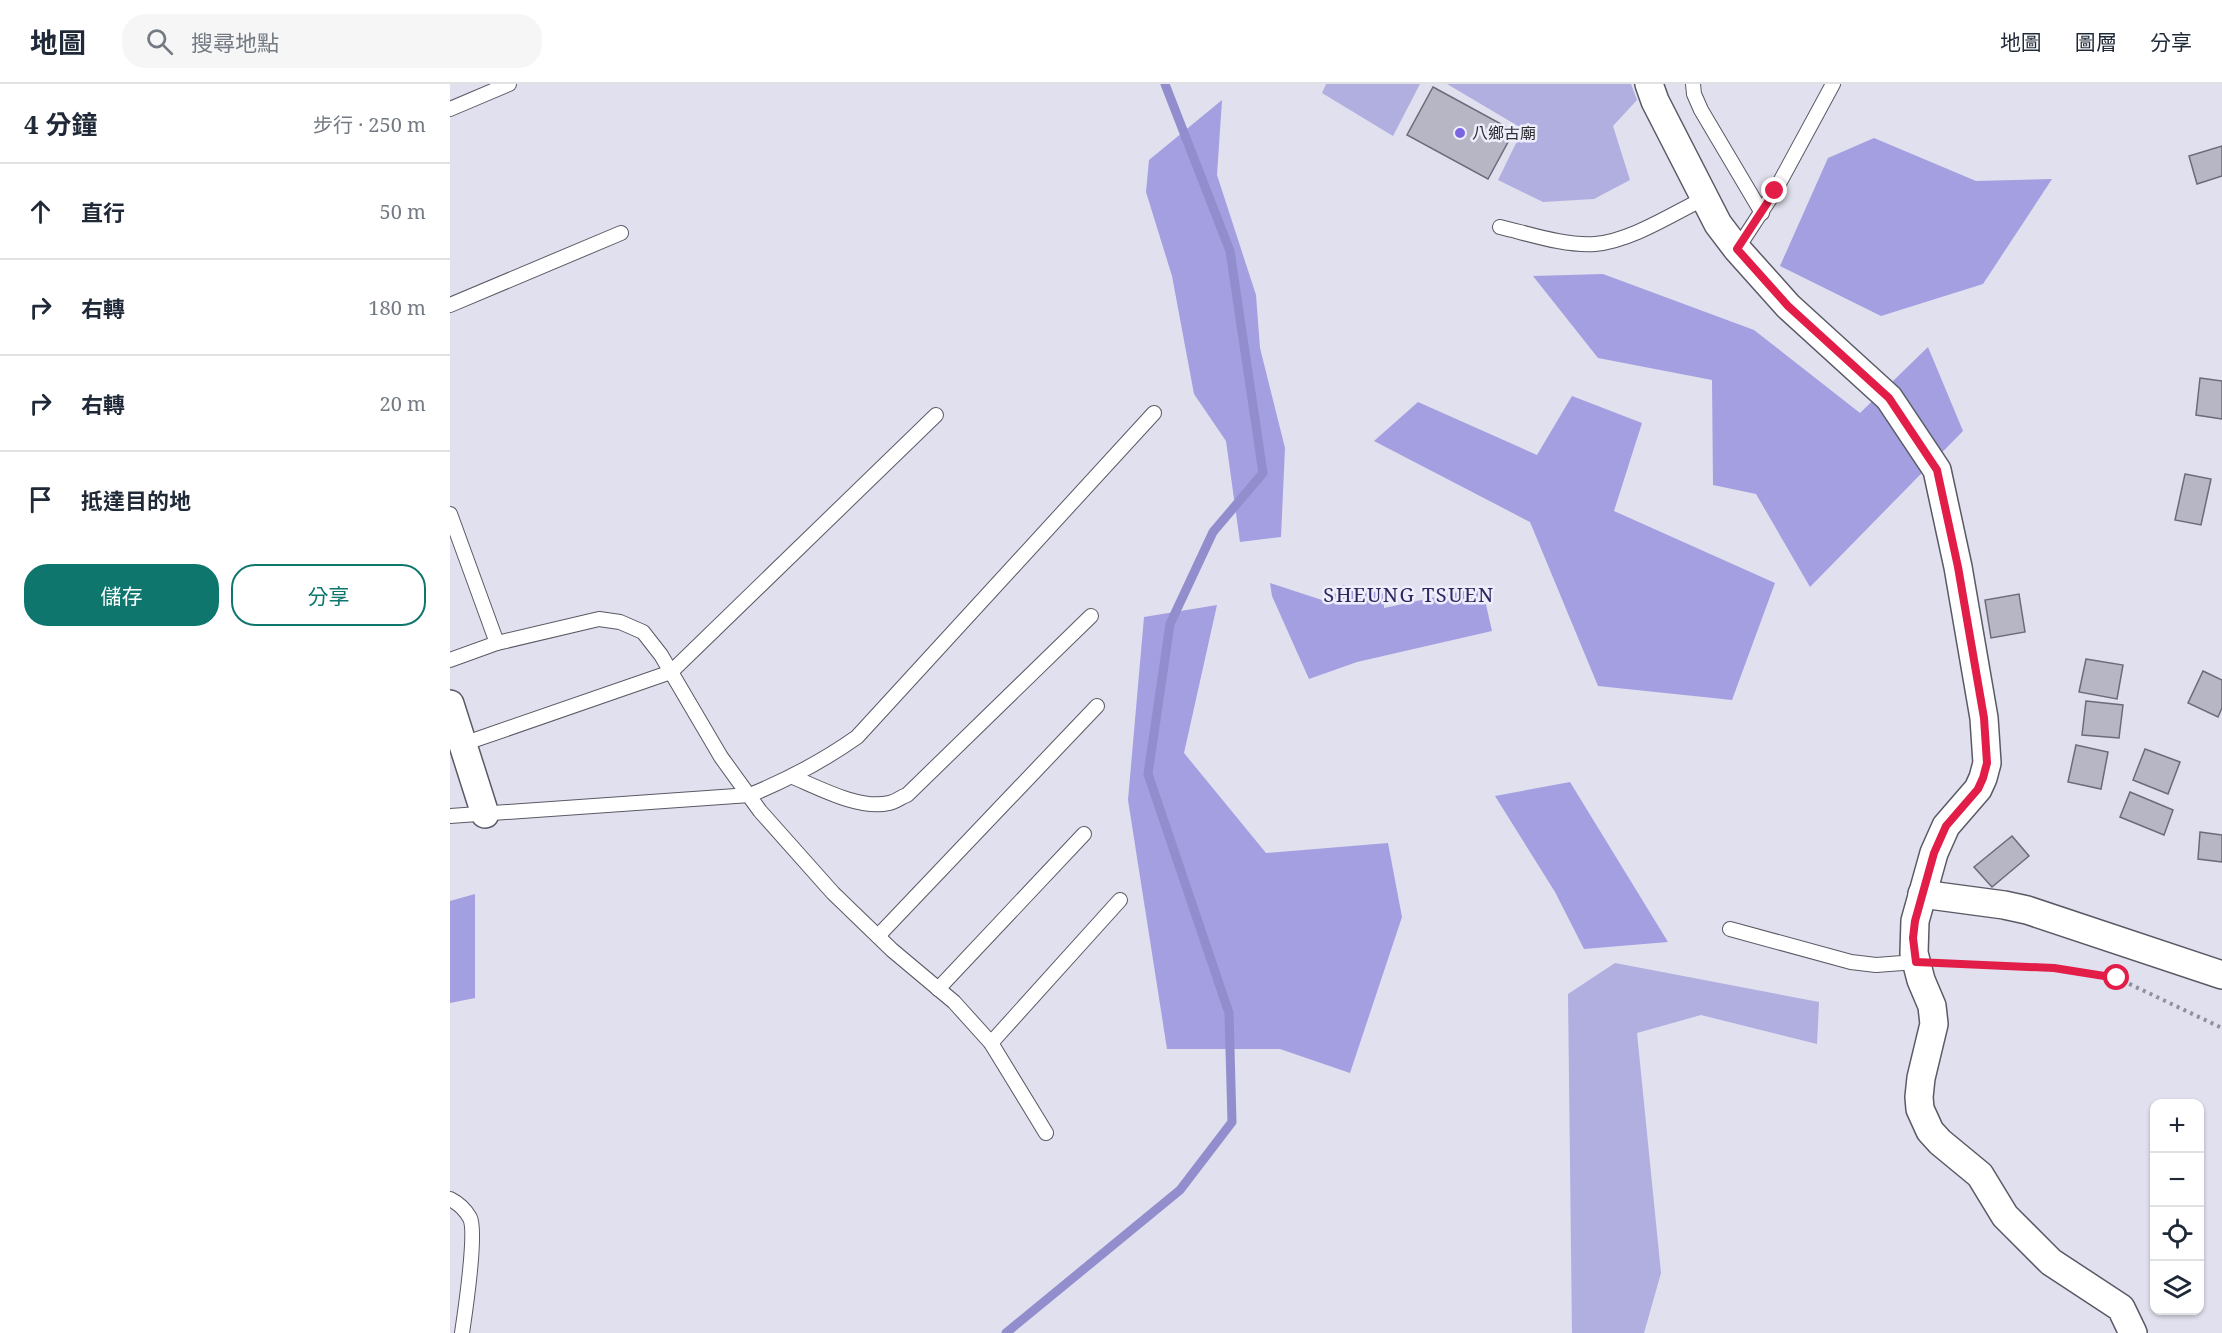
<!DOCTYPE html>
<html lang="zh-TW">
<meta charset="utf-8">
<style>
:root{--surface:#fff;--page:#f6f6f7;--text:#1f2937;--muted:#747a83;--line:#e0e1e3;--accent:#0f766e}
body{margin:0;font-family:"Noto Serif","Noto Sans TC",serif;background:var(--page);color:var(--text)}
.controls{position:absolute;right:18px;bottom:18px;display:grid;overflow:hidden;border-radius:12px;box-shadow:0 2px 4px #0004}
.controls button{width:54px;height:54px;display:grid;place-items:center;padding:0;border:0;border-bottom:2px solid var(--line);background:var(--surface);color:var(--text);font:30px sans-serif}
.stop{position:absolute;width:18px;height:18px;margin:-14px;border:4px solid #e11d48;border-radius:50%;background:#fff}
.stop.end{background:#e11d48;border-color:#fff;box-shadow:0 2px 6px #0008}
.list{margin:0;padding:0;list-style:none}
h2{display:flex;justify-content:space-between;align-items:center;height:78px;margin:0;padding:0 24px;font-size:26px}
h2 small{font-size:20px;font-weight:400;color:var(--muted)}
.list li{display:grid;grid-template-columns:39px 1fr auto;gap:18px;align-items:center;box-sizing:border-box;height:96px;padding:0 24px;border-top:2px solid var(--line)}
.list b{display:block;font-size:22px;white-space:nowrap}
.list em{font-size:20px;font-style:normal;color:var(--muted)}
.actions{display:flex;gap:12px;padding:18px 24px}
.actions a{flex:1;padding:14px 0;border:2px solid var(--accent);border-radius:24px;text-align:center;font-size:21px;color:var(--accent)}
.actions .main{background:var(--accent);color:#fff}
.icon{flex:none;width:33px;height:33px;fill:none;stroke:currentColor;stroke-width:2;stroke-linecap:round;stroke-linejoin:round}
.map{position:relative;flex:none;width:1772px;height:1249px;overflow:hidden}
header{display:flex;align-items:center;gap:36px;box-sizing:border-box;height:84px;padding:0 30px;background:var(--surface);border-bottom:2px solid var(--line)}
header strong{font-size:28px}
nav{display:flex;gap:33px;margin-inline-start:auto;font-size:21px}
.search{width:420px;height:54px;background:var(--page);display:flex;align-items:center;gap:15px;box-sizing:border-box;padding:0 21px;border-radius:24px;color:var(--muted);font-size:22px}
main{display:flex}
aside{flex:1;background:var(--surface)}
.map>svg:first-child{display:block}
.green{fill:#b1aee0}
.forest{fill:#a49fe1}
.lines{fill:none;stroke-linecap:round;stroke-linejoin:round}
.stream{stroke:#928dcd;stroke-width:9}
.building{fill:#b6b6c4;stroke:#6c6b78;stroke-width:1.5}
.service-casing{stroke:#5a5965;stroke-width:16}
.minor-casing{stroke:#5a5965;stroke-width:30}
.path{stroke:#90909a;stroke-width:4;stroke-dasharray:3 4.5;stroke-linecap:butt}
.service{stroke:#fff;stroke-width:14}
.minor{stroke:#fff;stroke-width:27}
.route{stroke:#e11d48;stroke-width:8}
.poi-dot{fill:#7a64df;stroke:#eeedfc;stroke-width:2}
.labels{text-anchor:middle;stroke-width:5;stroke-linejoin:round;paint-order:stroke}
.poi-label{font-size:16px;fill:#2e2e33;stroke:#eeedfc;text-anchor:start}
.quarter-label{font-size:20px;letter-spacing:1.5px;fill:#2f255f;stroke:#eeedfc}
</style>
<header>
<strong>地圖</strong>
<div class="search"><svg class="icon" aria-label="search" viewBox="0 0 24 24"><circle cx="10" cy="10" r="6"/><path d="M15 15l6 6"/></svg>搜尋地點</div>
<nav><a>地圖</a><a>圖層</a><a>分享</a></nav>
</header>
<main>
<aside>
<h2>4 分鐘<small>步行 · 250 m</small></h2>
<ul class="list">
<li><svg class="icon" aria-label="ahead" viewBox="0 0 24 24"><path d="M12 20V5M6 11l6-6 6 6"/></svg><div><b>直行</b></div><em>50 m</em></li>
<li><svg class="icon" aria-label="right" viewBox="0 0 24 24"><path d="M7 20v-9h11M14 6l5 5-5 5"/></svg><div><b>右轉</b></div><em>180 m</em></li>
<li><svg class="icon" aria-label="right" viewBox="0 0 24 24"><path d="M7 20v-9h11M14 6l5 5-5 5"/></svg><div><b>右轉</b></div><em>20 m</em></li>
<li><svg class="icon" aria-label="arrive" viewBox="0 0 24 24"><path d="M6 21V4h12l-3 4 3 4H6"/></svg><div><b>抵達目的地</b></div></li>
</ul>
<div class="actions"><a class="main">儲存</a><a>分享</a></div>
</aside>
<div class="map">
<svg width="1772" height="1249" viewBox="0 0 1772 1249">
<rect width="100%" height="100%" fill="#e0e0ee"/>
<g class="green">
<polygon points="876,0 970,0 943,52 872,9"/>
<polygon points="997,0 1181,0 1187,16 1163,42 1180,96 1144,115 1093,118 1048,96 1073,45"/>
<polygon points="1165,879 1369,918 1367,960 1251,931 1187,949 1211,1189 1194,1249 1122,1249 1118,910"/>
</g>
<g class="forest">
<polygon points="772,16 767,91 806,211 810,264 835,364 831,453 790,458 776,357 744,310 722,192 696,108 699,76"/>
<polygon points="1424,54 1526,97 1602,95 1533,200 1431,232 1330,182 1378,74"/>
<polygon points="1153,190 1304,246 1410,329 1478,263 1513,347 1360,503 1306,410 1263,401 1262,296 1148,274 1083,192"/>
<polygon points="1122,312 1192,339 1164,427 1325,499 1282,616 1148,602 1080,438 924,357 968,318 1087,371"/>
<polygon points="820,499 878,518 893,501 934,510 934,524 1032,503 1042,547 907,578 859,595 822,512"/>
<polygon points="767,521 734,669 816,769 938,759 952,833 900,989 830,965 717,965 678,716 694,533"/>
<polygon points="1120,698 1218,858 1134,865 1105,808 1045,712"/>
<polygon points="25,810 25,914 0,919 0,817"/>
</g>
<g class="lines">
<polyline class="stream" points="556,1249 730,1106 782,1038 779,929 698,690 720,540 763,448 813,389 780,167 715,0"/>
</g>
<g class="building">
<polygon points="983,3 1064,47 1038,95 957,51"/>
<polygon points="1772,62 1772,92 1747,100 1739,72"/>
<polygon points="1750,294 1772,297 1772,335 1746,331"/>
<polygon points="1735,390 1761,395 1751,441 1725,436"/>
<polygon points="1569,510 1575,548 1541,554 1535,516"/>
<polygon points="1636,575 1673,581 1667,615 1629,608"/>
<polygon points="1753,587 1772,596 1772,624 1768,633 1738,619"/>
<polygon points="1636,617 1673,621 1669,654 1632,651"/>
<polygon points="1626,661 1658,668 1651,705 1618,698"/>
<polygon points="1695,665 1730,678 1718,710 1683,696"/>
<polygon points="1680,708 1723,726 1714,751 1670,733"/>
<polygon points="1750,748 1772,751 1772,778 1748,775"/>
<polygon points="1562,752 1579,772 1542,803 1524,783"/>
</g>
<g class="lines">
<g class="service-casing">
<g id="service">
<polyline points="1243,0 1244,10 1251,26 1312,129"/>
<polyline points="0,25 59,0"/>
<path d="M1050 143C1080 150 1114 162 1145 160 1181 157 1222 130 1255 114"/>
<polyline points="1287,165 1325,107 1383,0"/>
<polyline points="0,221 171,149"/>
<polyline points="0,430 47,559"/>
<polyline points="0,576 47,559 149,535 170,538 193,548 211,571 271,673 310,727 383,809 442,866 504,918 541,959 596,1049"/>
<polyline points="13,660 221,588 486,331"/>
<path d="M343 693C369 704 410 726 439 719 445 718 451 713 457 711L641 532"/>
<path d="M0 732 300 711C339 695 373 677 407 653L704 329"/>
<polyline points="1280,845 1401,878 1426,881 1466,878"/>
<polyline points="428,852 647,622"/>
<polyline points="488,905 634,750"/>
<polyline points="541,959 670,816"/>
<path d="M0 1115C8 1119 15 1125 20 1134 27 1148 15 1229 12 1249"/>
</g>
</g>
<g class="minor-casing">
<g id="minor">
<polyline points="1199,0 1205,17 1268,140 1287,165 1338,222 1439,314 1487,386 1508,483 1534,634 1537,679 1533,694 1528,705 1496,742 1484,769 1465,837 1464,869 1471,896 1482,922 1484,940 1471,994 1469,1013 1470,1025 1480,1047 1490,1058 1530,1091 1555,1132 1601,1178 1671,1224 1683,1249"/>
<polyline points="0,620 35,730"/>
<polyline points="1472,810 1554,821 1577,826 1772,891"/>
</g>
</g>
<polyline class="path" points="1494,879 1604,884 1667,894 1772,944"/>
<use href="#service" class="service"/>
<use href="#minor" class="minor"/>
</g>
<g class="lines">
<polyline class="route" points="1325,107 1287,165 1338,222 1439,314 1487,386 1508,483 1534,634 1537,679 1533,694 1528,705 1496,742 1484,769 1465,837 1463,854 1466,878 1604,884 1667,894"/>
</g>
<circle class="poi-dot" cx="1010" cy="49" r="6"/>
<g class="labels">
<g class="poi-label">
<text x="1022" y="55">八鄉古廟</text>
</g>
<g class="quarter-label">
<text x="959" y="518">SHEUNG TSUEN</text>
</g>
</g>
</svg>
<div class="controls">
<button>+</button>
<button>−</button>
<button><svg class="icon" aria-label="locate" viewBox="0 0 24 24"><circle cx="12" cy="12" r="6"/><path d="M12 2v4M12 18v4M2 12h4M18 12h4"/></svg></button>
<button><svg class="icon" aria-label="layers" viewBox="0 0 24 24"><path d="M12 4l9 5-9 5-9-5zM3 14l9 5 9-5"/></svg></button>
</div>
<div class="stop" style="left:1667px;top:894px"></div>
<div class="stop end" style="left:1325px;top:107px"></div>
</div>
</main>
